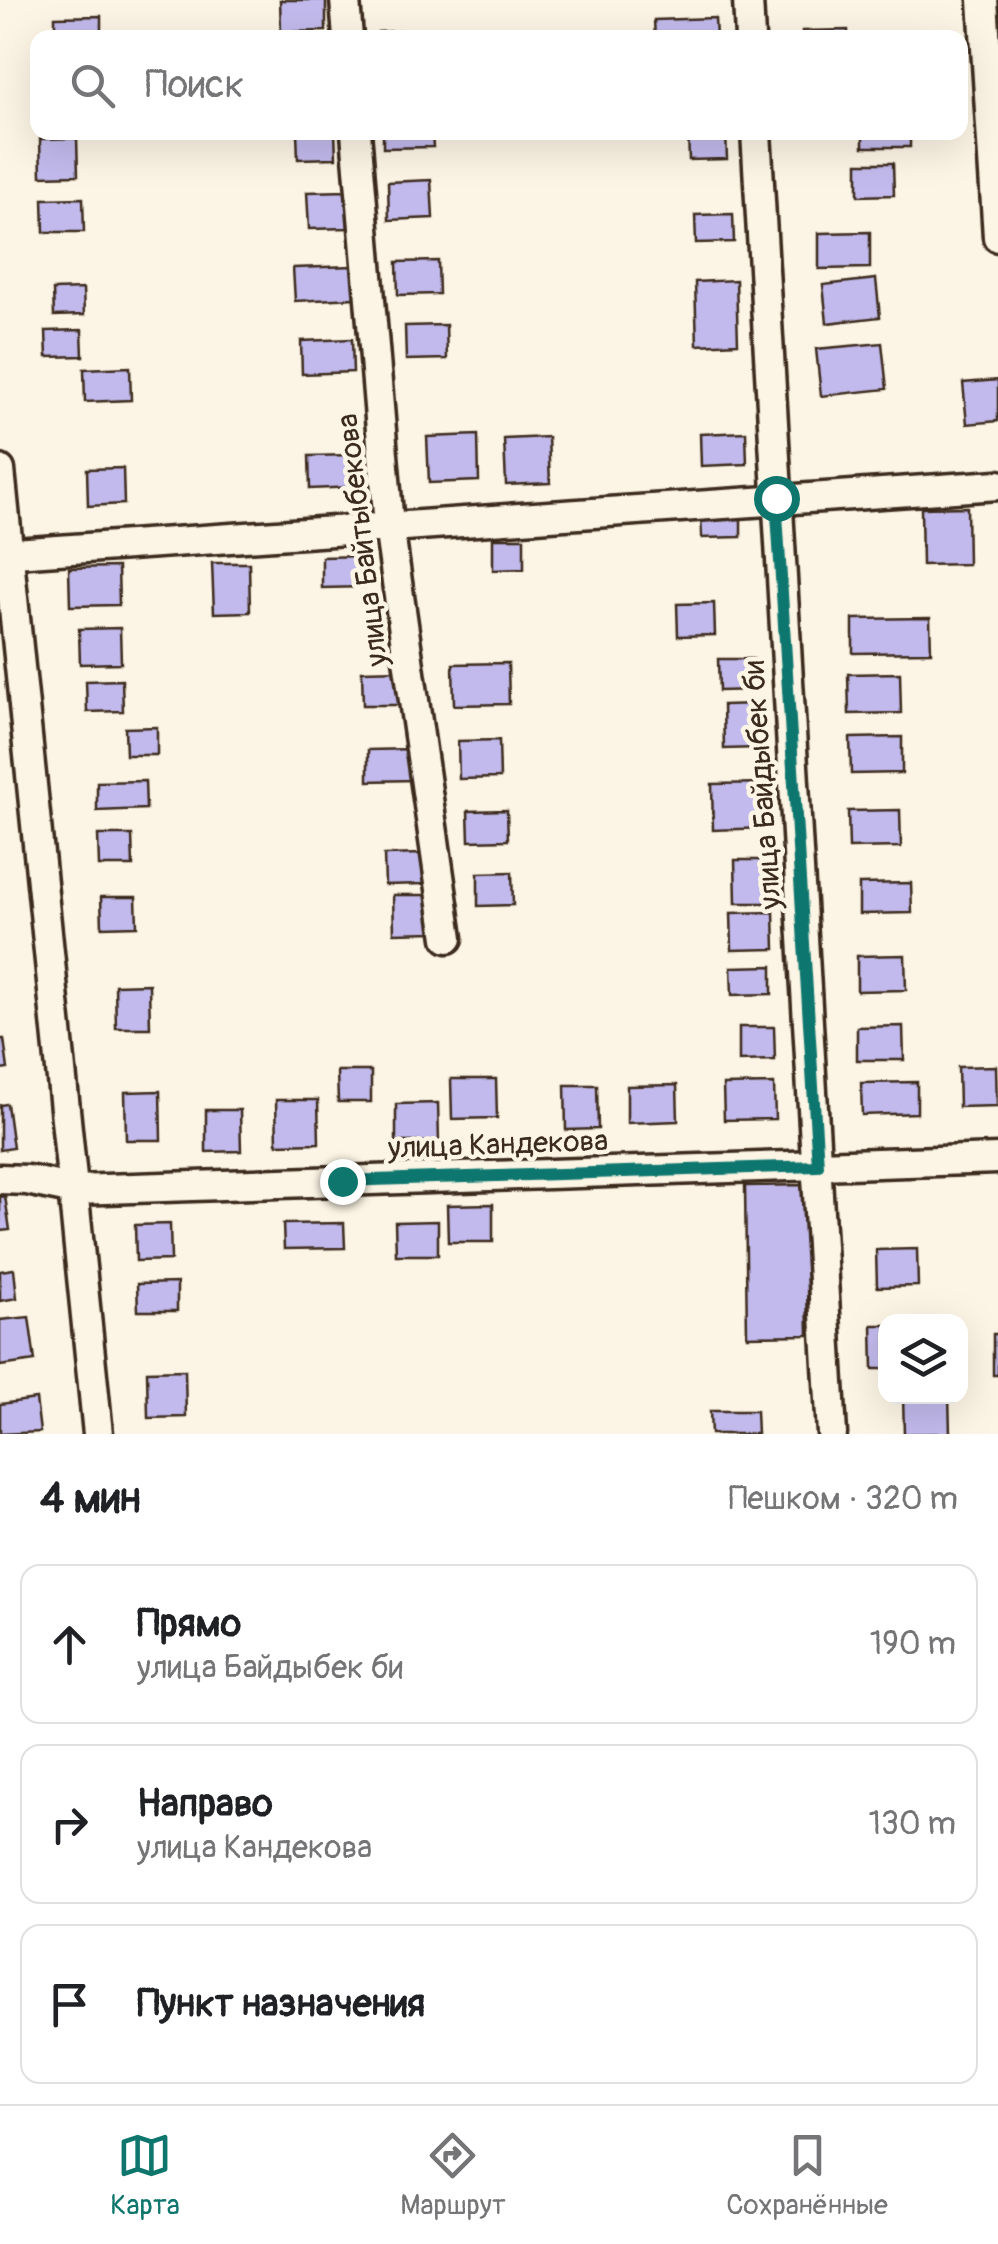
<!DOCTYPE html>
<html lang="ru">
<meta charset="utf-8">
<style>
:root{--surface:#fff;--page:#f2f2f2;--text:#202124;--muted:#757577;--line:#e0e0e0;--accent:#0f766e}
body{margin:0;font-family:Pangolin,sans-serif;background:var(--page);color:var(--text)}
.controls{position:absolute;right:30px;bottom:30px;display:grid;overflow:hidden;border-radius:20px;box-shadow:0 10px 40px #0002}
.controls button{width:90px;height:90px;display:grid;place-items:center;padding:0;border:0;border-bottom:2px solid var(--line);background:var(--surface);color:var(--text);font:50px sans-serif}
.stop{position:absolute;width:30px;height:30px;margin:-22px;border:8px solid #0f766e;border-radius:50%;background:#fff}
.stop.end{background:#0f766e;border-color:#fff;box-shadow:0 2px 10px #0008}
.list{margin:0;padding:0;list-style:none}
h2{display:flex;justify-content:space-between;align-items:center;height:130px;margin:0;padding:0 40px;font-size:42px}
h2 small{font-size:32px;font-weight:400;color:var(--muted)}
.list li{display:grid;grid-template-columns:65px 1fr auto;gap:30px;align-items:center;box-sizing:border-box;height:160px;margin:0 20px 20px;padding:0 20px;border:2px solid var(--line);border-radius:20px}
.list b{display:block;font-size:38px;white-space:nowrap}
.list p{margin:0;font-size:32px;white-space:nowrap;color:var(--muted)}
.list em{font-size:32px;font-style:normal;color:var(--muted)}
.icon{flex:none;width:55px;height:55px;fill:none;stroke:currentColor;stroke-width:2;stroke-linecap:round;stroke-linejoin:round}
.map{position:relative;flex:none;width:998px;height:1434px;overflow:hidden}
.search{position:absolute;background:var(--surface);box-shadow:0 10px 40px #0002;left:30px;right:30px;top:30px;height:110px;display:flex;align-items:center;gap:25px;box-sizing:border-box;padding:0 35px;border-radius:20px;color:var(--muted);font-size:38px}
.sheet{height:670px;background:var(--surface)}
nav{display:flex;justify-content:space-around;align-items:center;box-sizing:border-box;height:140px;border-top:2px solid var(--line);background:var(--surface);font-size:28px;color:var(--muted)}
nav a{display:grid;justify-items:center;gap:5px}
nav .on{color:var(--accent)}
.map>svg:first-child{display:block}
.building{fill:#c2baec;stroke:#3b2a1e;stroke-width:2.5}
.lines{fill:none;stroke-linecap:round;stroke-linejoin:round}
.street-casing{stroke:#3b2a1e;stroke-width:35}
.street{stroke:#fcf5e5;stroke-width:28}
.route{stroke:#0f766e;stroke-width:12}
.labels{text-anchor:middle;stroke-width:9;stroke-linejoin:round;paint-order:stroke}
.street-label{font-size:30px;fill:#3b2a1e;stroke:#fcf5e5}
</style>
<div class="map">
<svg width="998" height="1434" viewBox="0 0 998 1434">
<rect width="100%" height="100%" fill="#fcf5e5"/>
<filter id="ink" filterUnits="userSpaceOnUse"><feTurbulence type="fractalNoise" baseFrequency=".01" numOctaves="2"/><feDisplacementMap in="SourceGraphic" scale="20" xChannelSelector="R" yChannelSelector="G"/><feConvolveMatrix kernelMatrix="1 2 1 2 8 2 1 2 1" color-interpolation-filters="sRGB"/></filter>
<g filter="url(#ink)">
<g class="building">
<polygon points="280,0 326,0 326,31 281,32"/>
<polygon points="101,16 101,38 55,38 55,17"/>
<polygon points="715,18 716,38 655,38 654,20"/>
<polygon points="420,30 421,38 378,38 378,32"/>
<polygon points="848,30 848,38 802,38 802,31"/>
<polygon points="297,132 335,132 336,158 298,159"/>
<polygon points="383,132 432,132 433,147 383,148"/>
<polygon points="688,132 726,132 727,159 689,160"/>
<rect x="863" y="132" width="47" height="15"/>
<polygon points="77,138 78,175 41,176 40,139"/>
<polygon points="858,163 893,163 894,195 858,196"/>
<polygon points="431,180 433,218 389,220 388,182"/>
<polygon points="347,191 349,228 309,229 307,192"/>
<polygon points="83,198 84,232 44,232 43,199"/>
<polygon points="733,214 734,242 696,243 695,215"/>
<polygon points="870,232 870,268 819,269 819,233"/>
<polygon points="438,261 439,294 398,295 397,262"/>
<polygon points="354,266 355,298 295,301 293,268"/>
<polygon points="876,279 880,317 827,323 823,285"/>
<polygon points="736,280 738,343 697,345 695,282"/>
<polygon points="83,289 84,315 54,316 53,290"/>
<polygon points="446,325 447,359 406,360 405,326"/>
<polygon points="82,330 83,356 47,357 46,331"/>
<polygon points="352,339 353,372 302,374 301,341"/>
<polygon points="882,343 887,389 821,396 816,349"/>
<polygon points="130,367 131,400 85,402 84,369"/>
<polygon points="998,380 998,421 967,424 963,383"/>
<polygon points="746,432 747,464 701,466 700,434"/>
<polygon points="478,435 479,481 429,483 427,437"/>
<polygon points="548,437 550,483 506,485 504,439"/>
<polygon points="353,455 354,487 310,489 309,456"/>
<polygon points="123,468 124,504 88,506 87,469"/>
<polygon points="967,507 968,564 922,565 921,508"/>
<polygon points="741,516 741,537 702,538 701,517"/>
<polygon points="493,538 524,538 524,569 493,570"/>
<polygon points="364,556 365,587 322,588 322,557"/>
<polygon points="212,563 249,563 250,612 214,613"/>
<polygon points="118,567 119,605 70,606 69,568"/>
<polygon points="714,603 715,635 678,636 677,604"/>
<polygon points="930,618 931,652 853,653 853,619"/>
<polygon points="120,628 121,663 80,664 79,629"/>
<polygon points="718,659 753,659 754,690 719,691"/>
<polygon points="508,663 509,704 454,705 453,664"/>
<polygon points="402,670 403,705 363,705 362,671"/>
<polygon points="900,673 901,713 849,714 848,674"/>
<polygon points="122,680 123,711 87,712 86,681"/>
<polygon points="757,704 758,748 724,749 723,705"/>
<polygon points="157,727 157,755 126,755 125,728"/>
<polygon points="902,737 902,773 851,774 850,738"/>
<polygon points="499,740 500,778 459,779 458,741"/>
<polygon points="415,749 415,780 368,781 368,750"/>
<polygon points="145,781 146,809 97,811 97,782"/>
<polygon points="765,783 765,828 713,830 712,784"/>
<polygon points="507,810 508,840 469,841 468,811"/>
<polygon points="900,810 901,847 849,848 848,811"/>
<polygon points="98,835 132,835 133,866 99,866"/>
<polygon points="424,854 424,884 385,885 384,855"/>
<polygon points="735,860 776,860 776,903 736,903"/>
<polygon points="512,872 513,905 478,906 478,873"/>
<polygon points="911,883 912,913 859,914 859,884"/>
<polygon points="393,895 433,895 434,932 394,933"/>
<polygon points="101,897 136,897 137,926 102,927"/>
<polygon points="774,912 775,949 732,950 731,913"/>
<polygon points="905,955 906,990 857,991 857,956"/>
<polygon points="772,966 772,994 732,995 731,967"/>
<polygon points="149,984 150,1028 116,1028 115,985"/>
<polygon points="903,1026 904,1060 857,1060 857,1027"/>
<polygon points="739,1027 774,1027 775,1060 739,1061"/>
<polygon points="0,1039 4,1039 8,1069 0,1070"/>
<polygon points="996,1066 997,1106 959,1107 958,1067"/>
<polygon points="337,1071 371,1071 371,1102 338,1102"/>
<polygon points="451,1079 496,1079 497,1118 452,1119"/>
<polygon points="917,1082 917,1113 862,1115 861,1083"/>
<polygon points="774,1084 775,1119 724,1120 723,1085"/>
<polygon points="565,1085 597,1085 598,1129 566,1130"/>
<polygon points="677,1085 678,1121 627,1123 627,1086"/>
<polygon points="160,1091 161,1140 126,1140 125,1092"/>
<polygon points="276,1100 318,1100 319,1143 277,1144"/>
<polygon points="438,1103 439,1142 396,1142 396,1104"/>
<polygon points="7,1104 13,1148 0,1150 0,1105"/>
<polygon points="206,1110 240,1110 241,1151 206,1152"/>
<polygon points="805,1185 808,1335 747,1336 745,1186"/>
<polygon points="5,1196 10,1230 0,1231 0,1197"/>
<polygon points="493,1204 493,1242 448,1242 447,1205"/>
<polygon points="438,1221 438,1255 396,1255 395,1222"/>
<polygon points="344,1223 345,1248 284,1249 283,1224"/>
<polygon points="170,1224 171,1260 136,1261 135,1225"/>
<polygon points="917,1249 918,1286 877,1287 876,1250"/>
<polygon points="14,1269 17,1298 0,1301 0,1271"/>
<polygon points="177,1283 177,1311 138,1311 137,1284"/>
<polygon points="29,1317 35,1361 0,1366 0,1320"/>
<polygon points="872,1325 886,1325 886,1369 873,1369"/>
<rect x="993" y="1334" width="5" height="41"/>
<polygon points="185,1370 186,1417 148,1418 147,1371"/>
<polygon points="903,1396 949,1396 950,1433 904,1434"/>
<polygon points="36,1399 40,1432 0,1434 0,1404"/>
<polygon points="710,1411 756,1411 757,1434 711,1434"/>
</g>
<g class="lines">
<g class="street-casing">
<g id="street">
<polyline points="345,0 348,38"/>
<polyline points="748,0 750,38"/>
<polyline points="983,0 998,237"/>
<polyline points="356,132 389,526 448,938"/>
<polyline points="756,132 832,1434"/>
<path d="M0 470C30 791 68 1112 98 1434"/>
<polyline points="0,554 998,485"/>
<polyline points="0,1179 27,1180 75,1190 998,1159"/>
</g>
</g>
<use href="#street" class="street"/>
</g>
</g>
<g class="lines" filter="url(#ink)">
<polyline class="route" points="342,1181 818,1166 776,498"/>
</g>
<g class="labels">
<g class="street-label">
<text transform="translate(362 540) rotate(-97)" y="10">улица Байтыбекова</text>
<text transform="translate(762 785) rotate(-94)" y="10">улица Байдыбек би</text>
<text transform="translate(498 1144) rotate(-2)" y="10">улица Кандекова</text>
</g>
</g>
</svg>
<div class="controls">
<button><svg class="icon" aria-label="layers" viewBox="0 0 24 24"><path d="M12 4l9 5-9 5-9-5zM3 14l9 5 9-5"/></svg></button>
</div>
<div class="stop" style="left:776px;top:498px"></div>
<div class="stop end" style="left:342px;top:1181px"></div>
<div class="search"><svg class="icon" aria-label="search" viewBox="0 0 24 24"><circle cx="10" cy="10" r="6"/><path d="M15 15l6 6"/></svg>Поиск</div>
</div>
<section class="sheet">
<h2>4 мин<small>Пешком · 320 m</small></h2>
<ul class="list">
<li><svg class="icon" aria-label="ahead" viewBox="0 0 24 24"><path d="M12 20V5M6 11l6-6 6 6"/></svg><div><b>Прямо</b><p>улица Байдыбек би</p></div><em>190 m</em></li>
<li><svg class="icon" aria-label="right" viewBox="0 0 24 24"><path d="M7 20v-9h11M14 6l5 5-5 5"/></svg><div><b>Направо</b><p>улица Кандекова</p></div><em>130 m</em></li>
<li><svg class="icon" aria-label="arrive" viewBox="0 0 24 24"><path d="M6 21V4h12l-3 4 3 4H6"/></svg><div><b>Пункт назначения</b></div></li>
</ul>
</section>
<nav>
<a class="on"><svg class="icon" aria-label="map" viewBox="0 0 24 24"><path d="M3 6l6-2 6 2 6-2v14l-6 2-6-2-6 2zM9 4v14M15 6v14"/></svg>Карта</a>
<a><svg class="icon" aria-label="directions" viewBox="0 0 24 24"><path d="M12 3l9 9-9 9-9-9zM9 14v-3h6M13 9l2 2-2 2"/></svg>Маршрут</a>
<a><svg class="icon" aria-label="saved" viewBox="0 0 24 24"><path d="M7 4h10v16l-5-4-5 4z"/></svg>Сохранённые</a>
</nav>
